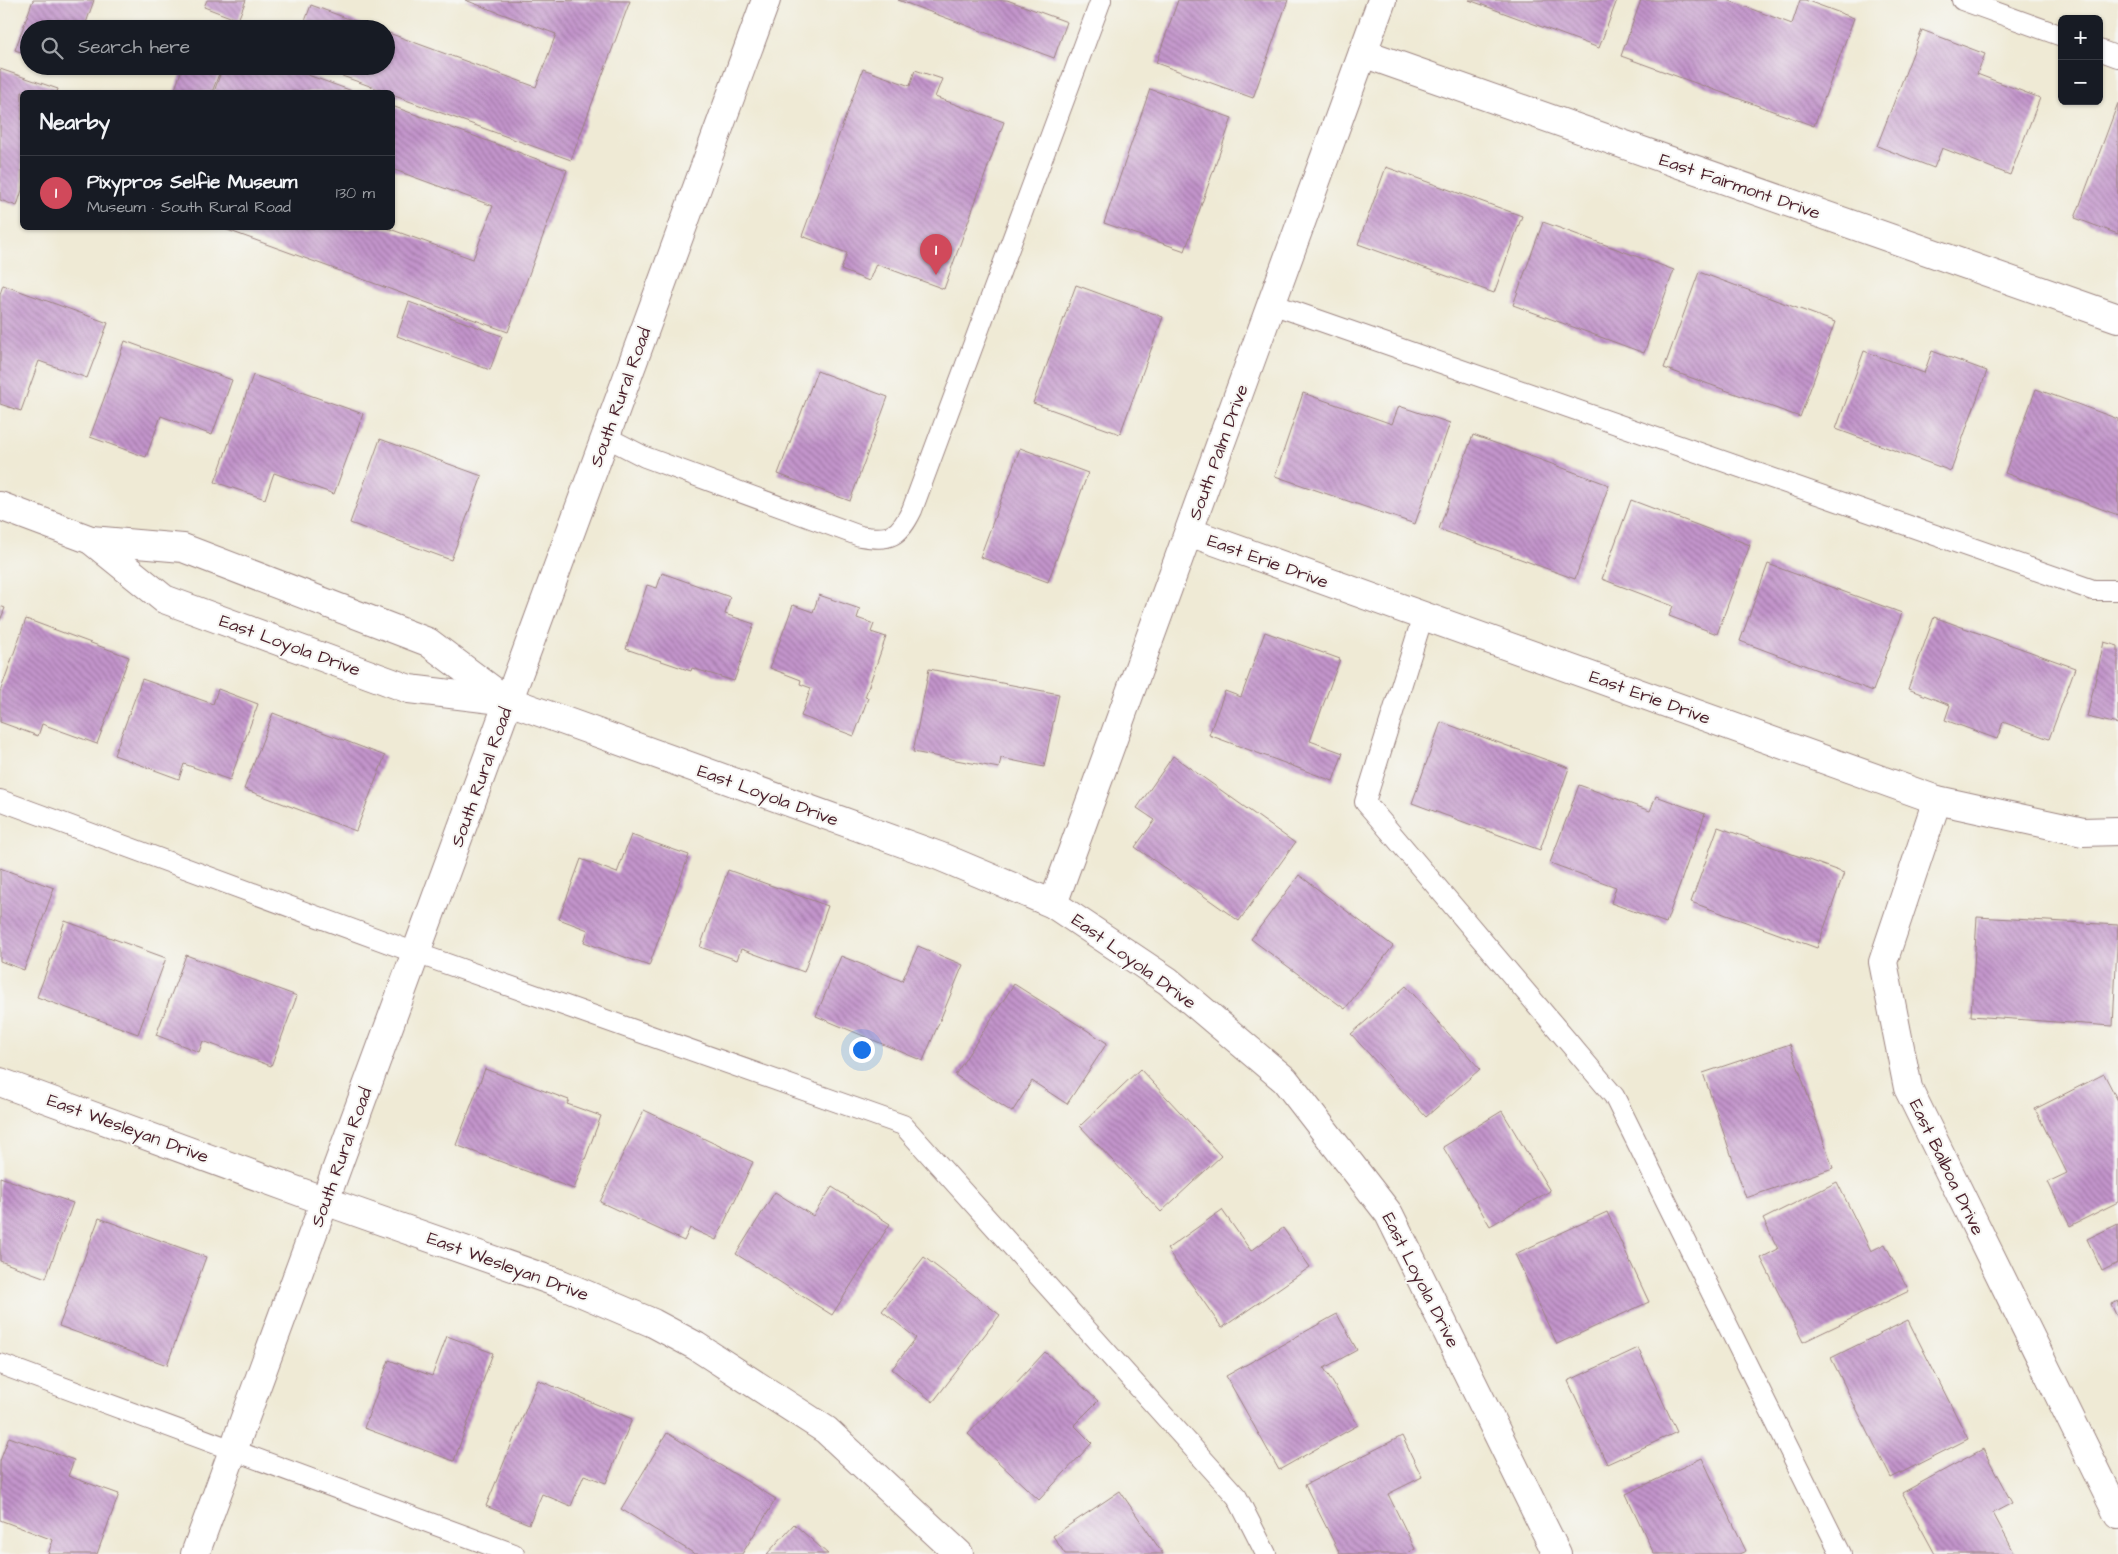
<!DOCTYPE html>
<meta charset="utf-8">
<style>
:root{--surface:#171b24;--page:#20242c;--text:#f1f3f6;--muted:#9ea1a6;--line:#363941;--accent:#d1495b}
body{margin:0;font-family:"Architects Daughter",sans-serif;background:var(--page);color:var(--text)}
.controls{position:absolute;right:15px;top:15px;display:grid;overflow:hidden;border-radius:8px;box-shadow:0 1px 4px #0004}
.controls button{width:45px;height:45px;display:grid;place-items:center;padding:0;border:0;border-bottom:1px solid var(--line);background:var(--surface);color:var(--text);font:25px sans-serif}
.you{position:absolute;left:861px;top:1049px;width:18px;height:18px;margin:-12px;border:4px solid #fff;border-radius:50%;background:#1a73e8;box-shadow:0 0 0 8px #1a73e833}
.badge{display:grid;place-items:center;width:32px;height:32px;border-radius:50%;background:var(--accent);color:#fff;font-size:16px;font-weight:700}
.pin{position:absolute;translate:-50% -41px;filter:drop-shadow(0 1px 2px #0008)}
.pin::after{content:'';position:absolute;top:26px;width:18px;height:15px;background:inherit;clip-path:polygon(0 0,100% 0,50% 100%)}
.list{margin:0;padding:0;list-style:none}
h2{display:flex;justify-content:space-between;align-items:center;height:65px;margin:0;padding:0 20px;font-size:21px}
h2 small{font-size:16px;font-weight:400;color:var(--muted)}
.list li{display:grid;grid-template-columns:32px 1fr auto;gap:15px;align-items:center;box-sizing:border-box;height:75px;padding:0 20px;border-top:1px solid var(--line)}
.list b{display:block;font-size:19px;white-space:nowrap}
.list p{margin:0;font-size:16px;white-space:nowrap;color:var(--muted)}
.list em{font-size:16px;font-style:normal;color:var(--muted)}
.icon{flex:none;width:28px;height:28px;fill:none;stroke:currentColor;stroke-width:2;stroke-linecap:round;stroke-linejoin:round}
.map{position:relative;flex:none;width:2118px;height:1554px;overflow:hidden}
.search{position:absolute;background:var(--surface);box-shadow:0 1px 4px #0004;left:20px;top:20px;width:375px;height:55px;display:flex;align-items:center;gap:12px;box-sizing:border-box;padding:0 18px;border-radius:28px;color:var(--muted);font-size:19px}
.panel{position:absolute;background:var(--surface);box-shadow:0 1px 4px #0004;left:20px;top:90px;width:375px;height:140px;border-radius:8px}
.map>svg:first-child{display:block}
.building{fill:url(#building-back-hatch)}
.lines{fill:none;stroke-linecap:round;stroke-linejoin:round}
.service-casing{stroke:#9c8480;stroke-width:22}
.minor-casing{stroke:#9c8480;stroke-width:30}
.primary-casing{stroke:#9c8480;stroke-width:30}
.service{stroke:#fff;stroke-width:20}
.minor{stroke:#fff;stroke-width:28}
.primary{stroke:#fff;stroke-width:28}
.labels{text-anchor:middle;stroke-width:4;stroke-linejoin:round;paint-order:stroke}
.street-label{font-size:18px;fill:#4a1f2b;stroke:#f6f6f2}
</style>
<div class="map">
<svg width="2118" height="1554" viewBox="0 0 2118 1554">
<defs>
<pattern id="building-back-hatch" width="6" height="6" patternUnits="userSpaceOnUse" patternTransform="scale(1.25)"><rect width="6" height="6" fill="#c294cb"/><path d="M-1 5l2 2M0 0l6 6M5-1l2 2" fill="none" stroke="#a078a5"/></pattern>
</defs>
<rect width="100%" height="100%" fill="#f6f6f2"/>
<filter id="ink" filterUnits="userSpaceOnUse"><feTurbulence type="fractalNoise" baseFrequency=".02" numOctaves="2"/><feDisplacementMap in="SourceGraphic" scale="10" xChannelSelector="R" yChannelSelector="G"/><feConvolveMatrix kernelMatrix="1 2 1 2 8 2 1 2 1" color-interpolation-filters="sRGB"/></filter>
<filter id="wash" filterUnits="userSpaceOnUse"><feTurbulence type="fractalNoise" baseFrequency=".0096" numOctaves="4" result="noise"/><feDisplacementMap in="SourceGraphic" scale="20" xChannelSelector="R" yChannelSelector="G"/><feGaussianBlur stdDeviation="1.12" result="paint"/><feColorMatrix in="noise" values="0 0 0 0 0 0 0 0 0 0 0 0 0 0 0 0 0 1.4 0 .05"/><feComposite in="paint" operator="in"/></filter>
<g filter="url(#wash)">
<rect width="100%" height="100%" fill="#efead5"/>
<g id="blocks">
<g class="building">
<polygon points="33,0 94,0 84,29 29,29 29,55 15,50"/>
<polygon points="207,0 246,0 238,20 204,7"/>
<polygon points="465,0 630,1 571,160 392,95 392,92 386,92 315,66 386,66 386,32 536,87 556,34"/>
<polygon points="898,0 1007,0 1067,22 1054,58"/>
<polygon points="1178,0 1288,0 1253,98 1156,63"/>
<polygon points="1469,0 1617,0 1599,48"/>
<polygon points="1641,0 1727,0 1792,24 1800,0 1805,0 1854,18 1814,126 1621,56"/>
<polygon points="311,5 376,29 302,29"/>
<polygon points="1922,30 1985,54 1977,74 2040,98 2010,175 1942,148 1934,168 1877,146"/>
<polygon points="183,66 222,66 212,92 174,92"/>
<polygon points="223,66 283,66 355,92 214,92"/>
<polygon points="0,69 58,89 57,92 22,92 22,190 17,206 0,200"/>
<polygon points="863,69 910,86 915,70 942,79 935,97 1004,122 944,289 876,264 869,281 841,270 847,253 802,236"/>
<polygon points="1150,89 1232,118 1185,251 1104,223"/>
<polygon points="2118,103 2118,234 2075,218"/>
<polygon points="392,106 567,170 508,332 222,228 387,228 473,259 493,206 392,169"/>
<polygon points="1386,167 1522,216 1494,293 1358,244"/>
<polygon points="1543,222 1674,270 1644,353 1513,305"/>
<polygon points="1699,272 1835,322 1800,417 1664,368"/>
<polygon points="3,285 108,323 87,378 39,361 21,411 0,404 0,294"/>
<polygon points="1076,285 1163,317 1120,434 1033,403"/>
<polygon points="409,302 502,336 490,370 397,336"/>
<polygon points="125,341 232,380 212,435 161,416 146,457 90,437"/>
<polygon points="1864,351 1924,373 1932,351 1987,371 1951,471 1836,429"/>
<polygon points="817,371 888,397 850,501 778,474"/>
<polygon points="253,375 363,414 334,494 274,473 265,499 215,482"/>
<polygon points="2036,389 2118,419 2118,515 2005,473"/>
<polygon points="1303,393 1392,424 1399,406 1450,423 1415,524 1275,476"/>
<polygon points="1473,435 1609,485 1575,579 1439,529"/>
<polygon points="380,439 482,476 451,560 350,523"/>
<polygon points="1020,448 1088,473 1048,582 980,557"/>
<polygon points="1631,500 1750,545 1717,634 1669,616 1673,606 1602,579"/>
<polygon points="1768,564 1902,613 1873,691 1740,641"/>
<polygon points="662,573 730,597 725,614 754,624 734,681 692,668 691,671 626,649 647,585 657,588"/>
<polygon points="819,595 860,609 857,618 874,624 871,632 886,637 865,697 868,698 854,736 801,716 811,688 800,684 801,680 770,668 793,605 813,612"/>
<polygon points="0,606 5,608 0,621"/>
<polygon points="1934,617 2075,668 2049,739 2003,722 1997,739 1945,720 1950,705 1908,689"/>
<polygon points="26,619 129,657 97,744 42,724 38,736 0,722 0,692"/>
<polygon points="1265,632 1340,659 1310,741 1343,753 1333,781 1209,735 1225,691 1241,697"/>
<polygon points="2104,642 2118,646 2118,724 2087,717"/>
<polygon points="929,669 1059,694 1044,767 1001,758 999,768 913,752"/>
<polygon points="142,679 213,704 218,689 258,704 230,780 184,764 179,779 114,755"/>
<polygon points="273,713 385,756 356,831 244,789"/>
<polygon points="1441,722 1569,768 1540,850 1412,803"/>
<polygon points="1173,756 1295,843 1239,921 1135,847 1155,820 1137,808"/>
<polygon points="1579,785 1650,811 1656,796 1705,814 1666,923 1611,903 1616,887 1550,863"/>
<polygon points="1718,827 1844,873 1817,948 1691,902"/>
<polygon points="631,835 689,855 649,966 584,942 588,930 559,919 581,859 617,873"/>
<polygon points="0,868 54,888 24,970 0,961"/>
<polygon points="728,870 828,906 804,972 741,949 737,960 700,947"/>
<polygon points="1299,875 1393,946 1345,1009 1251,939"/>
<polygon points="1977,917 2118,925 2113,1026 1971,1016"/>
<polygon points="65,921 166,958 138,1034 37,997"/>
<polygon points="918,946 963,965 923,1061 816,1016 841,956 902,981"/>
<polygon points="186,955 297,996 271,1066 203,1041 199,1052 156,1035"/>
<polygon points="1014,984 1107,1043 1067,1104 1032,1081 1012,1112 955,1075"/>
<polygon points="1406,986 1480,1069 1426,1117 1351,1034"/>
<polygon points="1790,1044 1833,1168 1746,1198 1703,1073"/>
<polygon points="485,1069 569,1100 567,1104 601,1116 574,1189 456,1145"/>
<polygon points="1140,1069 1221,1156 1161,1212 1080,1126"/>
<polygon points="2104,1074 2118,1101 2118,1202 2070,1226 2048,1182 2067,1173 2035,1109"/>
<polygon points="644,1110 753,1162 716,1240 690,1228 684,1241 600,1202"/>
<polygon points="1502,1111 1550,1191 1490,1226 1443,1147"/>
<polygon points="0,1177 73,1203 46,1278 0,1261"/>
<polygon points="1837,1182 1871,1251 1885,1244 1909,1291 1803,1342 1761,1258 1778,1249 1763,1219"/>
<polygon points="832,1187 890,1224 832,1315 736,1254 775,1192 813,1216"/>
<polygon points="1222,1210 1251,1251 1283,1228 1310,1267 1222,1328 1167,1249"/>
<polygon points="1607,1212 1649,1302 1557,1344 1515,1254"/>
<polygon points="99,1218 206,1257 167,1365 59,1326"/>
<polygon points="2118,1224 2118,1263 2102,1271 2087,1239"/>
<polygon points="924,1257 1000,1315 933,1402 892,1369 916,1338 882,1311"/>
<polygon points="2118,1301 2118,1319 2111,1304"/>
<polygon points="1337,1314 1357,1350 1324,1368 1358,1425 1279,1470 1226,1376"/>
<polygon points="1908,1320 1968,1439 1891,1478 1831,1358"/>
<polygon points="447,1336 493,1353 454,1461 364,1428 389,1360 432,1376"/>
<polygon points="1638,1348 1677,1432 1607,1464 1568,1381"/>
<polygon points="1045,1352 1098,1401 1074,1425 1092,1443 1039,1500 968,1434"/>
<polygon points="538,1380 632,1419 606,1483 584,1475 571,1506 542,1494 529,1524 486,1506"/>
<polygon points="667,1433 776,1499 742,1554 695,1554 621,1509"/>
<polygon points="1402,1436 1422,1477 1388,1494 1415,1549 1406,1554 1340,1554 1305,1485"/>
<polygon points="9,1437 74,1460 68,1476 119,1494 97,1554 48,1554 53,1540 0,1520 0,1461"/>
<polygon points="1983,1449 2012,1503 1993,1513 2015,1554 1935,1554 1902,1493"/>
<polygon points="1702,1458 1746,1551 1739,1554 1654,1554 1626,1494"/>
<polygon points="1120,1491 1163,1554 1065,1554 1053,1536"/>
<polygon points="794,1524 828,1554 767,1554"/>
</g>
</g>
</g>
<g filter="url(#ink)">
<use href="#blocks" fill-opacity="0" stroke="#9c8480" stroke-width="1"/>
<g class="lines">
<g class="service-casing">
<g id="service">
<polyline points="1962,0 2062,36"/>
<polyline points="2099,50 2118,57"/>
<polyline points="1272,304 2093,590 2118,590"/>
<path d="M606 437 645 457 860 536C890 541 899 537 912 510L1101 0"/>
<polyline points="1423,616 1365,802 1614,1096 1841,1554"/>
<polyline points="0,800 416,953 903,1125 1237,1497 1266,1554"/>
<polyline points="0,1364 514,1554"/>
</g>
</g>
<g class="minor-casing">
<g id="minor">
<polyline points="1363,53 2118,318"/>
<polyline points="0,506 91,540 183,548 428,642 507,701"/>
<polyline points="1189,532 1937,800 2083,832 2118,831"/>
<polyline points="91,540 164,599 409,689 509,701 939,856 1053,904 1168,981 1285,1080 1389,1214 1557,1554"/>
<polyline points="1937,800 1883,962 1908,1088 2118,1515"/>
<polyline points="1053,904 1382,0"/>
<polyline points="0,1082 325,1201 561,1284 653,1323 696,1346 826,1430 959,1554"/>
</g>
</g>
<g class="primary-casing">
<polyline id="primary" points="195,1554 766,0"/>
</g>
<use href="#service" class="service"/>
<use href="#minor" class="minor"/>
<use href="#primary" class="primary"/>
</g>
</g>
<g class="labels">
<g class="street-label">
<text transform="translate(1740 186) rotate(19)" y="6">East Fairmont Drive</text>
<text transform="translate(620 397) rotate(-70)" y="6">South Rural Road</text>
<text transform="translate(1218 452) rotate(-70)" y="6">South Palm Drive</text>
<text transform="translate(1268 561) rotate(20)" y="6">East Erie Drive</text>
<text transform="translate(290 645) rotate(20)" y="6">East Loyola Drive</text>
<text transform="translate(1650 697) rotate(20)" y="6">East Erie Drive</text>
<text transform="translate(481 777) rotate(-70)" y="6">South Rural Road</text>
<text transform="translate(768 795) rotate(20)" y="6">East Loyola Drive</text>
<text transform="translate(1134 961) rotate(36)" y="6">East Loyola Drive</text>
<text transform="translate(128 1128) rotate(20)" y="6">East Wesleyan Drive</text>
<text transform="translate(341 1157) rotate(-70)" y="6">South Rural Road</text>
<text transform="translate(1947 1167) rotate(64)" y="6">East Balboa Drive</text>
<text transform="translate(508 1266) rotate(20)" y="6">East Wesleyan Drive</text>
<text transform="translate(1421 1280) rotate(63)" y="6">East Loyola Drive</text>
</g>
</g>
</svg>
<div class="controls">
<button>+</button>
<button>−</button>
</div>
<div class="you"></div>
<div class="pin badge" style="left:936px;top:275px">1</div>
<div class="search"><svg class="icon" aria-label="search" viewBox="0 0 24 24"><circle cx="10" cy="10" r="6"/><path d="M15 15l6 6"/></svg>Search here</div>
<section class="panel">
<h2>Nearby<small></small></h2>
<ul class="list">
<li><span class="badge">1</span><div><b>Pixypros Selfie Museum</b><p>Museum · South Rural Road</p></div><em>130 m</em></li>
</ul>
</section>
</div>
